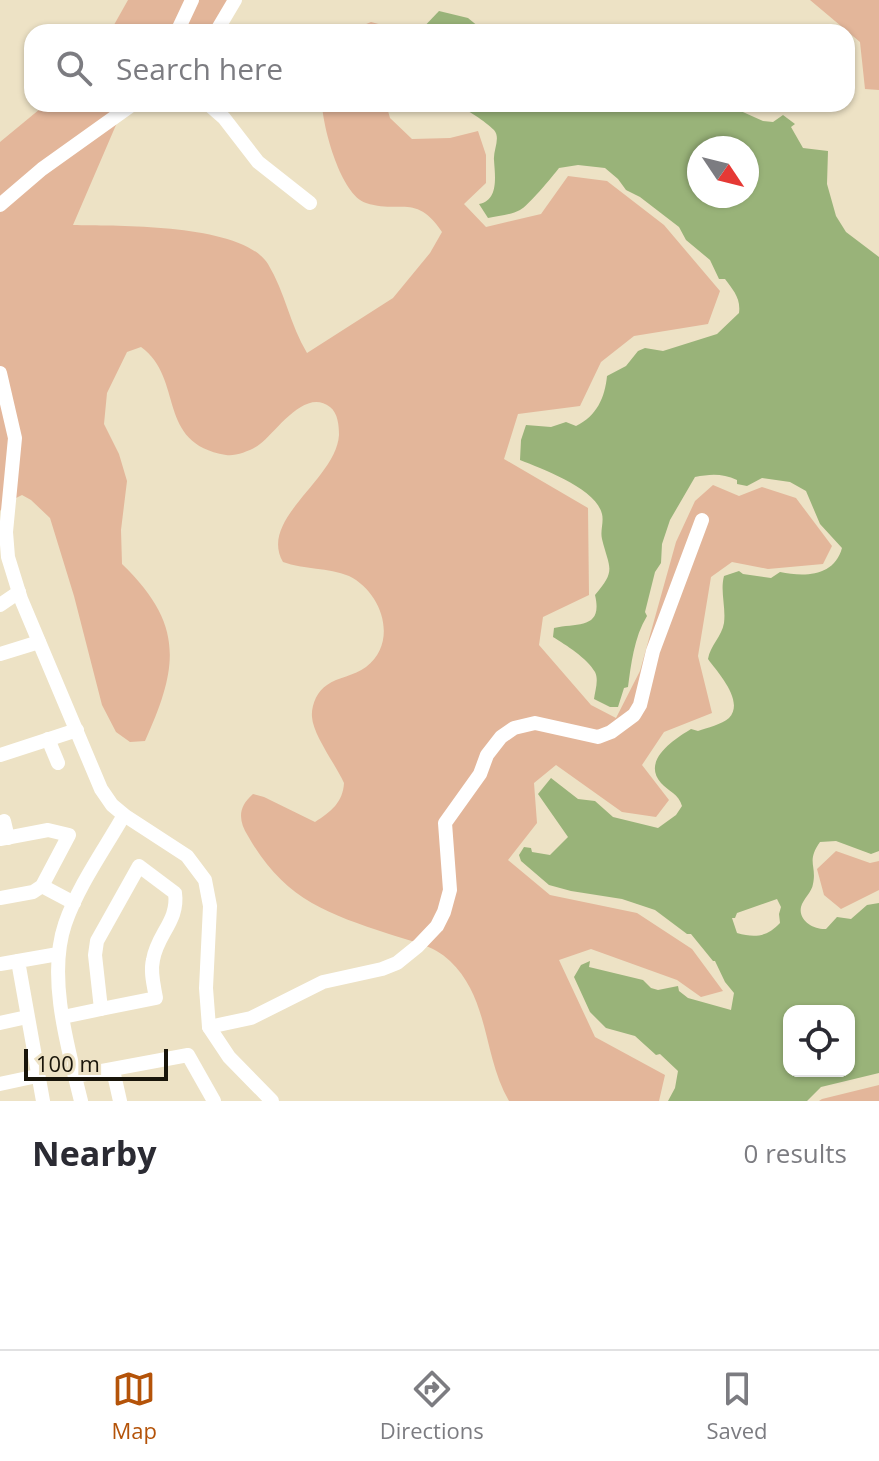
<!DOCTYPE html>
<style>
:root{--surface:#fff;--page:#f2f2f3;--text:#2b2b33;--muted:#7c7c81;--line:#e1e1e2;--accent:#b45309}
body{margin:0;font-family:"Open Sans",sans-serif;background:var(--page);color:var(--text)}
.controls{position:absolute;right:24px;bottom:24px;display:grid;overflow:hidden;border-radius:16px;box-shadow:0 2px 6px #0004}
.controls button{width:72px;height:72px;display:grid;place-items:center;padding:0;border:0;border-bottom:2px solid var(--line);background:var(--surface);color:var(--text);font:40px sans-serif}
.compass{position:absolute;left:687px;top:136px;width:72px;height:72px;border-radius:50%;background:var(--surface);box-shadow:0 2px 6px #0004;rotate:125deg}
.scale{position:absolute;left:24px;bottom:20px;width:144px;box-sizing:border-box;padding-left:8px;border:4px solid #19150a;border-top:0;font-size:22px;line-height:28px;white-space:nowrap;color:#19150a;-webkit-text-stroke:6px #ede2c5;paint-order:stroke}
.list{margin:0;padding:0;list-style:none}
h2{display:flex;justify-content:space-between;align-items:center;height:104px;margin:0;padding:0 32px;font-size:34px}
h2 small{font-size:26px;font-weight:400;color:var(--muted)}
.icon{flex:none;width:44px;height:44px;fill:none;stroke:currentColor;stroke-width:2;stroke-linecap:round;stroke-linejoin:round}
.map{position:relative;flex:none;width:879px;height:1101px;overflow:hidden}
.search{position:absolute;background:var(--surface);box-shadow:0 2px 6px #0004;left:24px;right:24px;top:24px;height:88px;display:flex;align-items:center;gap:20px;box-sizing:border-box;padding:0 28px;border-radius:24px;color:var(--muted);font-size:30px}
.sheet{height:248px;background:var(--surface)}
nav{display:flex;justify-content:space-around;align-items:center;box-sizing:border-box;height:112px;border-top:2px solid var(--line);background:var(--surface);font-size:22px;color:var(--muted)}
nav a{display:grid;justify-items:center;gap:4px}
nav .on{color:var(--accent)}
.map>svg:first-child{display:block}
.green{fill:#e3b69a}
.water{fill:#99b379;fill-rule:evenodd}
.lines{fill:none;stroke-linecap:round;stroke-linejoin:round}
.minor{stroke:#fff;stroke-width:14}
</style>
<div class="map">
<svg width="879" height="1101" viewBox="0 0 879 1101">
<rect width="100%" height="100%" fill="#ede2c5"/>
<g class="green">
<polygon points="128,0 241,0 226,25 235,32 196,32 176,20 168,32 110,32"/>
<polygon points="810,0 879,0 879,90 865,89 860,42"/>
<polygon points="371,22 386,26 394,32 347,32"/>
<path d="M46 104H125L73 225C117 226 242 223 268 264 285 292 290 325 307 353L393 298 430 253 442 232C416 193 401 214 366 203 341 195 323 128 322 104H386L390 118 412 139 450 138 478 131 486 155V183L464 204 486 227 541 214 568 176 607 181 664 225 720 291 708 324 634 336 601 362 580 406 518 414 504 459 588 508 589 595 543 617 539 645 591 705 616 718 640 671 676 542 695 501 713 485 739 496 762 487 796 498 832 546 823 564 768 569 732 562 711 577 698 656 712 713 664 732 642 765 669 800 656 817 622 812 556 765 534 783 537 823 508 860 550 895 637 913 692 949 723 991 701 997 677 980 591 949 559 960 595 1037 665 1075 659 1101H509C483 1057 490 999 450 961 434 945 410 941 389 934 325 913 283 898 248 836 238 820 238 807 253 794L264 797 315 822C331 812 343 802 344 783 336 765 313 735 312 717 311 706 317 691 327 685 338 677 354 676 366 667 399 642 382 592 349 576 328 567 304 570 283 562 258 519 336 480 339 435 339 426 338 413 330 407 305 387 276 432 260 444 253 450 235 457 226 455 155 443 185 379 141 347L127 352 107 393 104 424 119 454 127 481 121 530 122 564C184 624 179 666 145 741L130 742 116 732 102 705 74 596 50 518 31 500 22 495 6 503 0 511V142Z"/>
<polygon points="836,851 870,863 879,861 879,890 841,909 824,895 817,869"/>
<polygon points="879,1085 879,1101 819,1101 822,1099"/>
</g>
<g class="water">
<polygon points="439,11 468,18 485,32 419,32"/>
<path d="M437 104H725L763 121 773 122 783 115 795 124 791 127 803 148 828 151 827 184 836 216 846 232 879 257V851L871 854 836 841 820 842C806 862 817 865 813 884 812 892 803 899 801 907 798 921 815 930 826 929L837 917 851 919 867 905 879 903V1073L821 1087 807 1101H668L675 1088 678 1071 660 1054 656 1055 635 1036 606 1028 590 1012 574 977 581 965 590 961 589 967 643 980 651 988 658 990 678 986 679 991 688 998 731 1010 734 993 725 982 715 961H713L691 934H687L655 910 622 899 571 891 549 885 521 861 519 855 524 847 531 848 532 852 550 855 568 837 538 794 551 778 578 799 595 801 613 817 658 828 676 815 682 806C679 794 668 791 661 783 641 760 675 739 691 729L698 731C707 728 722 724 729 718 745 701 718 673 708 659 710 646 722 636 724 623 726 607 720 591 724 576L739 571 743 574 771 578 780 572C804 577 834 577 842 548L820 524 806 491 790 482 762 478 747 486 737 484V480C722 473 710 474 695 477L670 520 662 544 661 563 655 572 645 612 647 616C634 637 631 665 628 687L624 688 618 707H610L594 699C595 691 599 680 595 672 587 658 566 645 553 637L554 628C579 623 603 629 595 595 617 570 609 568 602 539 600 531 604 522 602 514 596 488 542 469 520 460L521 440 526 425 551 427 566 422 576 426C597 416 605 397 607 376L626 366 638 351 645 348 663 351 717 334 739 313C741 298 733 290 725 279H719L710 260 686 240 679 227 640 197 626 190 618 179 605 168 578 165 559 168C553 176 527 207 520 210 511 215 498 216 488 218L479 204C499 200 495 176 494 160 493 150 501 138 494 130 486 122 466 108 455 106 448 105 442 106 437 104ZM747 148V196H699V148ZM777 899 781 907 779 914 780 923C767 937 755 938 737 933L732 918H735L737 913ZM849 1011V1071H789V1011Z"/>
</g>
<g class="lines">
<g class="minor">
<polyline points="177,32 192,0"/>
<polyline points="216,32 235,0"/>
<polyline points="208,104 224,118 258,162 310,203"/>
<polyline points="0,205 42,169 133,104"/>
<polyline points="0,373 15,438 6,532 8,557 21,599 101,789 112,805 124,815 187,856 205,880 210,906 206,988 209,1027 229,1057 272,1101"/>
<polyline points="0,605 19,592"/>
<polyline points="0,654 39,642"/>
<polyline points="48,739 58,763"/>
<polyline points="0,755 77,730"/>
<polyline points="4,821 8,838"/>
<polyline points="0,839 48,830 69,835 42,886 33,892 0,898"/>
<path d="M139 866 175 893C179 921 157 934 153 960 150 972 154 986 156 998L101 1009 95 955 97 941Z"/>
<polyline points="42,886 74,903"/>
<polyline points="0,964 18,961"/>
<polyline points="63,1017 101,1009"/>
<polyline points="0,1023 27,1017"/>
<polyline points="209,1027 251,1018 323,982 382,969 397,963 418,946 437,926 444,912 450,890 445,823 480,774 487,755 501,737 514,728 535,723 598,737 611,732 634,715 640,705 653,651 702,520"/>
<polyline points="113,1070 120,1101"/>
<polyline points="75,1076 188,1055 214,1101"/>
<polyline points="0,1084 37,1076"/>
<polyline points="43,1101 18,961 58,954"/>
<path d="M81 1101C68 1048 47 977 65 924 78 886 104 850 124 815"/>
</g>
</g>
</svg>
<div class="controls">
<button><svg class="icon" aria-label="locate" viewBox="0 0 24 24"><circle cx="12" cy="12" r="6"/><path d="M12 2v4M12 18v4M2 12h4M18 12h4"/></svg></button>
</div>
<svg class="compass" viewBox="-18 -18 36 36"><path d="M0-13l5 13h-10z" fill="#e53935"/><path d="M0 13l5-13h-10z" fill="#7c7c81"/></svg>
<div class="scale">100 m</div>
<div class="search"><svg class="icon" aria-label="search" viewBox="0 0 24 24"><circle cx="10" cy="10" r="6"/><path d="M15 15l6 6"/></svg>Search here</div>
</div>
<section class="sheet">
<h2>Nearby<small>0 results</small></h2>
<ul class="list">
</ul>
</section>
<nav>
<a class="on"><svg class="icon" aria-label="map" viewBox="0 0 24 24"><path d="M3 6l6-2 6 2 6-2v14l-6 2-6-2-6 2zM9 4v14M15 6v14"/></svg>Map</a>
<a><svg class="icon" aria-label="directions" viewBox="0 0 24 24"><path d="M12 3l9 9-9 9-9-9zM9 14v-3h6M13 9l2 2-2 2"/></svg>Directions</a>
<a><svg class="icon" aria-label="saved" viewBox="0 0 24 24"><path d="M7 4h10v16l-5-4-5 4z"/></svg>Saved</a>
</nav>
